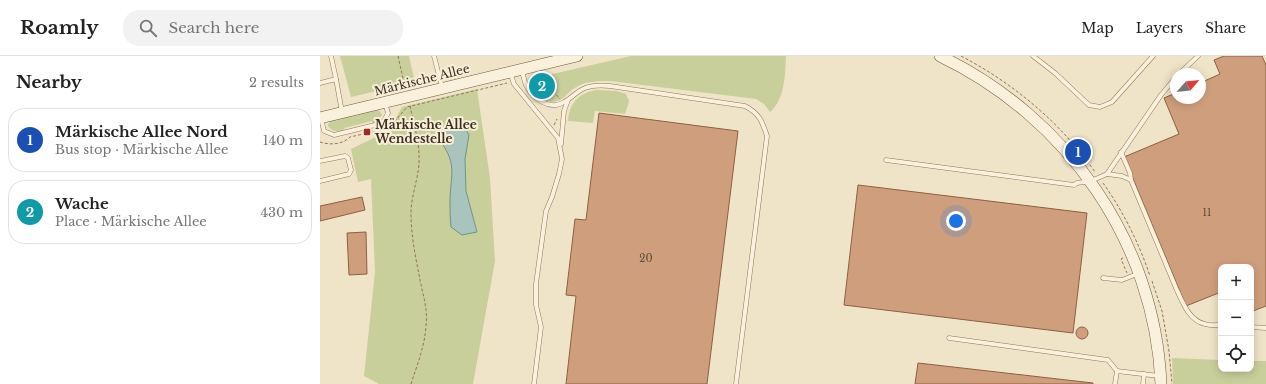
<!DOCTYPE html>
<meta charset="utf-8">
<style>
:root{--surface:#fff;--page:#f2f2f2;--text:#222;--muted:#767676;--line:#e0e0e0;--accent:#db2777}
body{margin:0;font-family:"Libre Baskerville",serif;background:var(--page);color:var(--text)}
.controls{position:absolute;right:12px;bottom:12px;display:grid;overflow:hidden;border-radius:8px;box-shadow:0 2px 10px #0003}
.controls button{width:36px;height:36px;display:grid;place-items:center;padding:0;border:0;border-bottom:1px solid var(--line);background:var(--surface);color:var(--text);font:20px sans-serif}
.compass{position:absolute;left:850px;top:12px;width:36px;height:36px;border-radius:50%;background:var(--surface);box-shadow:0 2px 10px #0003;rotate:62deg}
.you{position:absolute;left:636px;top:165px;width:14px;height:14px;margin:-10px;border:3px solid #fff;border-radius:50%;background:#1a73e8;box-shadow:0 0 0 6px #1a73e833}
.badge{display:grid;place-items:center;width:26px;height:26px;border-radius:50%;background:var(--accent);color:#fff;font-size:13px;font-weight:700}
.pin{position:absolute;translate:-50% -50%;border:2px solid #fff;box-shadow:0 1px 4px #0006}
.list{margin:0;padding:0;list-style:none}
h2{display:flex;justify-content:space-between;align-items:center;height:52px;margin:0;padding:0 16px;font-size:17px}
h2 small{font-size:13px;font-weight:400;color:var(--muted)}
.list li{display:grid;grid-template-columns:26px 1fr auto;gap:12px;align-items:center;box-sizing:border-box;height:64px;margin:0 8px 8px;padding:0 8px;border:1px solid var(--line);border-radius:16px}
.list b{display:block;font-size:15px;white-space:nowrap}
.list p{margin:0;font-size:13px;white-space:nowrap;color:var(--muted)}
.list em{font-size:13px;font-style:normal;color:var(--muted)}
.icon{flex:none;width:22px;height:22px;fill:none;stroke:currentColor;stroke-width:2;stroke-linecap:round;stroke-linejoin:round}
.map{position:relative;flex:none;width:946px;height:328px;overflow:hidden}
header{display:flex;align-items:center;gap:24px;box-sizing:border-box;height:56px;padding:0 20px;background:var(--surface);border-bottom:1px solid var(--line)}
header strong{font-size:19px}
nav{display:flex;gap:22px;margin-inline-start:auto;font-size:14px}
.search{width:280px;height:36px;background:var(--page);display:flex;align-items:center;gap:10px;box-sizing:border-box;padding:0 14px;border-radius:16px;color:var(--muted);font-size:15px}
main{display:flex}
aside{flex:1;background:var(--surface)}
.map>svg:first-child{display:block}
.green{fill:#c9cf9b;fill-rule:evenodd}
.water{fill:#a9c4bc;stroke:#6f938a}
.building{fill:#cf9f7d;stroke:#8d5f41}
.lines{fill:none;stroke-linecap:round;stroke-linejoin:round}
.lane-casing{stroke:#8d765c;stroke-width:5}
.secondary-casing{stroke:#6f573f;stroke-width:12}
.path{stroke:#8d765c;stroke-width:1;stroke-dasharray:3 2;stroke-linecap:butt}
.lane{stroke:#faf1dc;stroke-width:4}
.secondary{stroke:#faf1dc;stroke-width:11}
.poi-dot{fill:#9e2a2b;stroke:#f7eed8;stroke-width:1.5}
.labels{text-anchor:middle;stroke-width:4;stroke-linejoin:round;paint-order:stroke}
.number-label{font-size:10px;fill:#624a37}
.street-label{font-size:12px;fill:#3d2e20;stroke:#f7eed8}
.poi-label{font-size:12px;font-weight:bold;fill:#3d2e20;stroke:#f7eed8;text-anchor:start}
</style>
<header>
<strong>Roamly</strong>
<div class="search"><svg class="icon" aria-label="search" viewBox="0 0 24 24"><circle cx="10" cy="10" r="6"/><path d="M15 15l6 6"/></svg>Search here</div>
<nav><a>Map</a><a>Layers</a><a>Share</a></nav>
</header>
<main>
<aside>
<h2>Nearby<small>2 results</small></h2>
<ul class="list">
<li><span class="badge" style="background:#1a4fb4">1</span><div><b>Märkische Allee Nord</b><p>Bus stop · Märkische Allee</p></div><em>140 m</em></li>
<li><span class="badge" style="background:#0f9aa8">2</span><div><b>Wache</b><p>Place · Märkische Allee</p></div><em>430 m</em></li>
</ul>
</aside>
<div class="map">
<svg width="946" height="328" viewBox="0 0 946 328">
<rect width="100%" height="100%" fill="#f0e4c8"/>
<g class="green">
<polygon points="20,0 89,0 95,26 31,41"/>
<path d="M311 0H466C465 19 465 43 450 56L444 48 436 43 290 25C279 25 268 25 258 30 244 37 242 52 222 43L231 32 223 24 213 31V26L215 22Z"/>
<path d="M157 33 170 122 175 205 153 328H59L44 320 55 216 51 123 38 126 31 93 70 74 82 51ZM141 66 149 79 145 103 146 135 157 176 132 122V108L127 94 121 86Z"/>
<path d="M277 34 297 35 306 38 309 45 305 58 275 55 273 67 248 65C249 47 260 36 277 34Z"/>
<path d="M57 54 60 55 62 59 58 65 52 68V65L24 72 25 75C18 76 12 76 8 70V68L12 64Z"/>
<polygon points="852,302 901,304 901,313 931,313 931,305 946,305 946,328 853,328"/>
</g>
<path class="water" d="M141 66 149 79 145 103 146 135 157 176 142 179 131 171C130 163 130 154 130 146 130 120 138 110 121 86L128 71Z"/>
<g class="building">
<polygon points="904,0 942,0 946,9 946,250 933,255 931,250 931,211 901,211 901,236 866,250 804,101 859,78 844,42 856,37 856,42 880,42 880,27 900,18 894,4"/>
<polygon points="222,25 229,32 222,36 219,35 218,31"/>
<polygon points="279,57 418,75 387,328 246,328 256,240 246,239 255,163 266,164"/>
<polygon points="538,129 767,157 753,277 524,249"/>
<polygon points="42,141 45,154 0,165 0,150"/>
<polygon points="46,176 47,218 29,219 27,177"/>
<circle cx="762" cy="277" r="6"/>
<polygon points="598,307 773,327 773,328 595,328"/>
</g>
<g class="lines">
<g class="lane-casing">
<g id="lane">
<polyline points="11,0 16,23"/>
<polyline points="114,0 122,31"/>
<polyline points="713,0 735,17 769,49 780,51 792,46 833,0"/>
<path d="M202 14C203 19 204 24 206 29 213 43 230 55 244 46 252 42 257 35 265 32 273 29 281 29 290 30L425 50C440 58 442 65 447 80L416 328"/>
<polyline points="190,16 194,28 238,82 242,103 239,118 232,141 226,155 216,228 216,249 221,271 214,328"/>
<polyline points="859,18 878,0"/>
<polyline points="0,27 16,23 22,56"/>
<polyline points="1,62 4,75 14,79 59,68 64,65 68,57 65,47"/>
<polyline points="241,88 244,55 248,44"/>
<polyline points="801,96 810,117 811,124"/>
<polyline points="566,104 754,129 757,127 771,125 787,118 841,39 856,21"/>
<polyline points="0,105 25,100 28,102 31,114 29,118 0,125"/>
<path d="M787 118 802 120 811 124 856 232C862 245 869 265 885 268 890 270 896 269 901 269"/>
<polyline points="783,222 802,224 817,218"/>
<polyline points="931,271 946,272"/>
<polyline points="629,282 788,304 797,315"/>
<polyline points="795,328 797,315 839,320"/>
<polyline points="823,328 824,318"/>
</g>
</g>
<g class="secondary-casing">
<g id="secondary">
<path d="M620 0C747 61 835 186 841 328"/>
<polyline points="0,62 257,0"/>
</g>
</g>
<g class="path">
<polyline points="78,0 85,31"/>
<path d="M641 0C693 27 741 67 775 116"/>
<polyline points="210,23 212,23 212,27"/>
<polyline points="222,39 230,32 240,43"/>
<path d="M90 50C94 68 100 88 99 107 98 124 91 140 91 158 91 180 96 203 100 224 103 239 108 254 106 269 105 290 97 309 91 328"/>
<polyline points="234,69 237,63"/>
<path d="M0 86C9 89 22 89 30 81L69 72 87 51 187 27"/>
<path d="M783 127C803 155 819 187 830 220"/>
<polyline points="803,202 801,203 807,217"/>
<polyline points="832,225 842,255 849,295 852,328"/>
</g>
<use href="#lane" class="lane"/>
<use href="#secondary" class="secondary"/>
</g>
<rect class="poi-dot" x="43" y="72" width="8" height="8" rx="2"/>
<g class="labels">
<g class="number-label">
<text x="887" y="160">11</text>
<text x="326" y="206">20</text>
</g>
<g class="street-label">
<text transform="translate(102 24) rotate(-14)" y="4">Märkische Allee</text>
</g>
<g class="poi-label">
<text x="55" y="73">Märkische Allee<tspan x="55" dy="14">Wendestelle</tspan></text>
</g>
</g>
</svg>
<div class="controls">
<button>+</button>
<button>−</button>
<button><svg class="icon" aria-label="locate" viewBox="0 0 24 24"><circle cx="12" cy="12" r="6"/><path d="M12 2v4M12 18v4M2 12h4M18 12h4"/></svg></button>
</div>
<svg class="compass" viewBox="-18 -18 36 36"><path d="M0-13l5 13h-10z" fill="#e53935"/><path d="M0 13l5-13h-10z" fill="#767676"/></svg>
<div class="you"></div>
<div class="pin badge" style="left:758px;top:96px;background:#1a4fb4">1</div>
<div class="pin badge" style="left:222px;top:30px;background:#0f9aa8">2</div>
</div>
</main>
